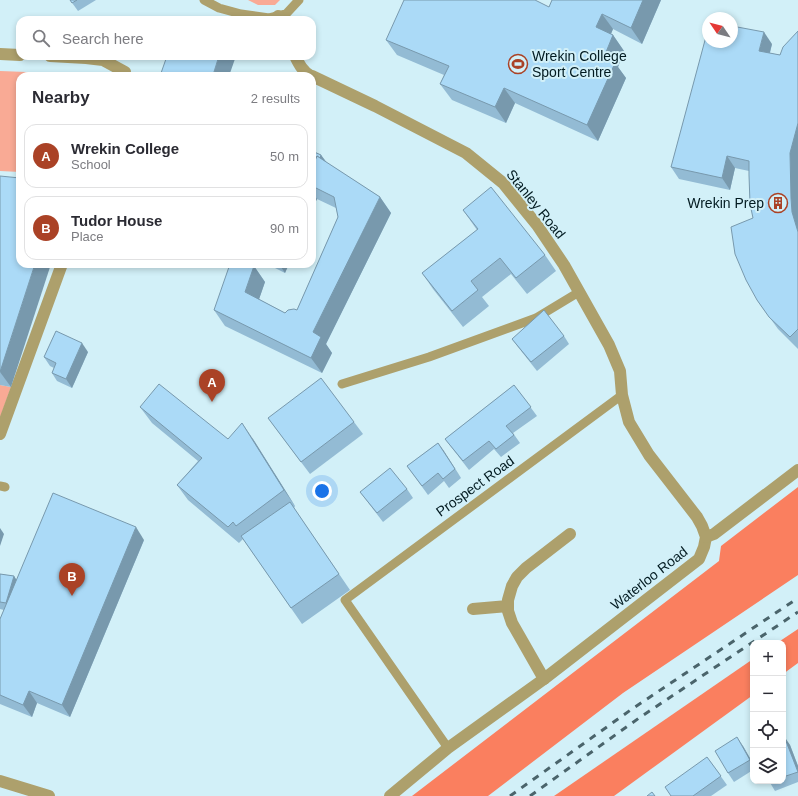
<!DOCTYPE html>
<meta charset="utf-8">
<style>
:root{--surface:#fff;--page:#f7f7f7;--text:#2b2b33;--muted:#7c7c81;--line:#e1e1e2;--accent:#aa4226}
body{margin:0;font-family:Arial,sans-serif;background:var(--page);color:var(--text)}
.controls{position:absolute;right:12px;bottom:12px;display:grid;overflow:hidden;border-radius:8px;box-shadow:0 2px 6px #0003}
.controls button{width:36px;height:36px;display:grid;place-items:center;padding:0;border:0;border-bottom:1px solid var(--line);background:var(--surface);color:var(--text);font:20px sans-serif}
.compass{position:absolute;left:702px;top:12px;width:36px;height:36px;border-radius:50%;background:var(--surface);box-shadow:0 2px 6px #0003;rotate:305deg}
.you{position:absolute;left:322px;top:491px;width:14px;height:14px;margin:-10px;border:3px solid #fff;border-radius:50%;background:#1a73e8;box-shadow:0 0 0 6px #1a73e833}
.badge{display:grid;place-items:center;width:26px;height:26px;border-radius:50%;background:var(--accent);color:#fff;font-size:13px;font-weight:700}
.pin{position:absolute;translate:-50% -33px;filter:drop-shadow(0 1px 2px #0008)}
.pin::after{content:'';position:absolute;top:21px;width:14px;height:12px;background:inherit;clip-path:polygon(0 0,100% 0,50% 100%)}
.list{margin:0;padding:0;list-style:none}
h2{display:flex;justify-content:space-between;align-items:center;height:52px;margin:0;padding:0 16px;font-size:17px}
h2 small{font-size:13px;font-weight:400;color:var(--muted)}
.list li{display:grid;grid-template-columns:26px 1fr auto;gap:12px;align-items:center;box-sizing:border-box;height:64px;margin:0 8px 8px;padding:0 8px;border:1px solid var(--line);border-radius:12px}
.list b{display:block;font-size:15px;white-space:nowrap}
.list p{margin:0;font-size:13px;white-space:nowrap;color:var(--muted)}
.list em{font-size:13px;font-style:normal;color:var(--muted)}
.icon{flex:none;width:22px;height:22px;fill:none;stroke:currentColor;stroke-width:2;stroke-linecap:round;stroke-linejoin:round}
.map{position:relative;flex:none;width:798px;height:796px;overflow:hidden}
.search{position:absolute;background:var(--surface);box-shadow:0 2px 6px #0003;left:16px;top:16px;width:300px;height:44px;display:flex;align-items:center;gap:10px;box-sizing:border-box;padding:0 14px;border-radius:12px;color:var(--muted);font-size:15px}
.panel{position:absolute;background:var(--surface);box-shadow:0 2px 6px #0003;left:16px;top:72px;width:300px;height:196px;border-radius:12px}
.map>svg:first-child{display:block}
.green{fill:#f9aa95}
.forest{fill:#fa7f5f}
.lines{fill:none;stroke-linecap:round;stroke-linejoin:round}
.lane{stroke:#ada06c;stroke-width:9}
.street{stroke:#ada06c;stroke-width:12}
.rail{stroke:#4a646b;stroke-width:3;stroke-dasharray:7 7;stroke-linecap:butt}
.wall{fill:#93bbd4}
.shaded-wall{fill:#7899ad}
.building{fill:#abdaf7;stroke:#7899ad}
.labels{text-anchor:middle;stroke-width:4;stroke-linejoin:round;paint-order:stroke}
.poi-label{font-size:14px;fill:#021a20;stroke:#d2f0f8;text-anchor:start}
.street-label{font-size:14px;fill:#021a20;stroke:#d2f0f8}
</style>
<div class="map">
<svg width="798" height="796" viewBox="0 0 798 796">
<rect width="100%" height="100%" fill="#d2f0f8"/>
<g class="green">
<polygon points="248,0 280,0 275,5 258,5"/>
<polygon points="0,71 80,74 82,76 20,76 20,172 0,171"/>
<polygon points="0,385 11,387 0,418"/>
</g>
<g class="forest">
<polygon points="798,487 798,575 623,693 488,796 412,796 719,561 721,546"/>
<polygon points="798,629 798,663 783,674 783,643 777,643"/>
<polygon points="753,659 753,695 614,796 554,796"/>
</g>
<g class="lines">
<g class="lane">
<polyline points="204,0 219,8 241,14 269,18 286,14 299,0"/>
<polyline points="342,384 429,357 536,318 579,292"/>
<polyline points="0,486 5,487"/>
<polyline points="448,748 345,600 622,395"/>
</g>
<g class="street">
<polyline points="278,16 280,20"/>
<polyline points="0,54 20,55"/>
<polyline points="50,56 86,58 103,60 125,72 125,76"/>
<path d="M295 56C299 64 303 72 311 76"/>
<polyline points="312,76 375,106 466,153 503,183 537,225 564,265 609,345 620,371 622,395 629,422 649,455 697,517 702,526 706,537 704,547 699,559 544,679 448,748 390,796"/>
<polyline points="0,434 62,264"/>
<polyline points="706,537 714,534 798,470"/>
<polyline points="473,609 508,606"/>
<polyline points="544,679 512,623 508,611 508,600 512,586 517,577 526,568 570,534"/>
<polyline points="0,781 49,796"/>
</g>
<g class="rail">
<polyline points="510,796 632,709 798,598"/>
<polyline points="530,796 639,718 798,612"/>
</g>
</g>
<g class="wall">
<polygon points="70,0 96,0 78,11"/>
<polygon points="552,0 661,0 642,44 613,29 611,34 613,35 624,51 618,67 626,78 598,141 515,103 506,123 452,100 440,84 444,75 397,55 386,40 549,7"/>
<polygon points="798,31 798,349 778,329 757,300 753,218 749,171 735,168 730,190 679,179 671,167 772,44 770,53 780,55"/>
<polygon points="312,151 321,155 327,163 380,197 391,213 326,344 332,353 322,373 225,326 214,310 254,266 265,282 259,299 285,313 297,310 338,217 336,208 317,199 312,209"/>
<polygon points="0,176 11,387 0,385"/>
<polygon points="463,210 545,255 556,271 527,294 511,274 482,297 489,306 463,327 433,289 422,273 477,230"/>
<polygon points="267,264 289,264 285,273"/>
<polygon points="564,336 569,344 537,371 518,347 512,339"/>
<polygon points="88,352 72,388 57,381 52,373 54,368 50,366 44,357"/>
<polygon points="514,385 537,416 513,433 520,443 501,457 494,449 469,470 445,439"/>
<polygon points="140,407 228,439 253,439 295,506 294,508 350,590 302,624 243,539 239,543 188,500 177,485 198,461 152,423"/>
<polygon points="268,418 354,422 363,434 310,474"/>
<polygon points="438,443 461,478 449,488 444,481 428,495 407,466"/>
<polygon points="407,489 413,498 383,522 360,492"/>
<polygon points="144,540 70,717 37,703 32,717 0,704 0,619 4,610 0,609 0,574 14,576 16,580"/>
<polygon points="783,737 790,745 798,766 798,782 775,791 769,781 783,781"/>
<polygon points="743,746 753,763 753,770 734,782 728,773"/>
<polygon points="707,757 727,785 711,796 671,796"/>
</g>
<g class="shaded-wall">
<polygon points="643,0 661,0 642,44 631,28"/>
<polygon points="602,14 613,29 607,43 596,27"/>
<polygon points="764,32 772,44 767,63 759,51"/>
<polygon points="613,35 624,51 618,67 626,78 598,141 587,125 604,57"/>
<polygon points="219,56 236,56 229,76 214,76 213,75"/>
<polygon points="504,88 515,103 506,123 495,107"/>
<polygon points="798,123 798,232 792,212 791,198 790,153"/>
<polygon points="321,155 330,167 312,177"/>
<polygon points="727,156 735,168 730,190 722,178"/>
<polygon points="312,192 317,199 312,209"/>
<polygon points="380,197 391,213 326,344 332,353 322,373 311,358 313,332"/>
<polygon points="35,264 51,264 11,387 0,372"/>
<polygon points="279,264 289,264 285,273"/>
<polygon points="254,266 265,282 256,308 245,292"/>
<polygon points="82,343 88,352 72,388 66,379"/>
<polygon points="242,423 253,439 295,506 284,490"/>
<polygon points="438,443 444,451 461,478 455,469"/>
<polygon points="136,527 144,540 70,717 62,705"/>
<polygon points="0,528 4,534 0,546"/>
<polygon points="14,576 20,585 6,603"/>
<polygon points="29,691 37,703 32,717 23,705"/>
<polygon points="784,736 790,745 798,766 798,773"/>
<polygon points="737,737 743,746 753,764 750,760"/>
</g>
<g class="building">
<polygon points="70,0 77,0 72,3"/>
<polygon points="404,0 535,0 549,7 552,0 643,0 631,28 602,14 596,27 613,35 604,57 615,63 587,125 504,88 495,107 440,84 449,66 386,40"/>
<polygon points="732,26 764,32 759,51 780,55 783,47 798,31 798,123 790,153 791,198 792,212 798,232 798,329 790,337 769,317 757,300 746,280 735,254 731,227 753,218 750,204 749,175 749,161 727,156 722,178 671,167 708,29 708,42 732,42"/>
<polygon points="167,56 219,56 213,75 216,76 160,76"/>
<polygon points="312,151 321,155 320,158 317,156 312,168"/>
<polygon points="317,156 380,197 313,332 321,337 311,358 214,310 230,264 249,264 254,266 245,292 285,313 288,310 294,309 297,310 338,217 334,197 312,186 312,168"/>
<polygon points="0,176 20,178 20,264 35,264 0,372"/>
<polygon points="491,187 545,255 516,278 500,258 471,281 478,290 452,311 422,273 478,229 463,210"/>
<polygon points="544,310 564,336 531,362 512,339"/>
<polygon points="56,331 82,343 66,379 52,373 56,363 44,357"/>
<polygon points="321,378 354,422 301,462 268,418"/>
<polygon points="159,384 228,439 242,423 284,490 236,526 233,522 228,527 177,485 202,458 140,407"/>
<polygon points="514,385 531,407 506,426 514,435 496,449 489,441 463,461 445,439"/>
<polygon points="438,443 455,469 443,479 438,473 422,486 407,466"/>
<polygon points="390,468 407,489 377,513 360,492"/>
<polygon points="53,493 136,527 62,705 29,691 23,705 0,695 0,619"/>
<polygon points="290,502 339,574 291,608 241,536"/>
<polygon points="0,574 14,576 6,603 0,602"/>
<polygon points="784,736 798,772 783,777 783,737"/>
<polygon points="737,737 750,760 728,773 715,751"/>
<polygon points="707,757 721,776 693,796 671,796 665,787"/>
<polygon points="652,792 655,796 647,796"/>
</g>
<defs>
<g id="stadium-ring" transform="scale(1)"><circle r="9.5" fill="#d2f0f8" stroke="#aa4226" stroke-width="1.5"/><path d="M0-5a6.5 5 0 1 0 0 10a6.5 5 0 1 0 0-10ZM-3.5-1.8h7v3.6h-7Z" fill="#aa4226"/></g>
<g id="building-ring" transform="scale(1)"><circle r="9.5" fill="#d2f0f8" stroke="#aa4226" stroke-width="1.5"/><path d="M-4-6H4V6H1V3H-1V6H-4ZM-2.5-4.3h1.7v1.8h-1.7ZM.8-4.3h1.7v1.8H.8ZM-2.5-1h1.7V.8h-1.7ZM.8-1h1.7V.8H.8Z" fill="#aa4226"/></g>
</defs>
<g fill-rule="evenodd">
<use href="#stadium-ring" x="518" y="64"/>
<use href="#building-ring" x="778" y="203"/>
</g>
<g class="labels">
<g class="poi-label">
<text x="532" y="61">Wrekin College<tspan x="532" dy="16">Sport Centre</tspan></text>
<text x="764" y="208" text-anchor="end">Wrekin Prep</text>
</g>
<g class="street-label">
<text transform="translate(536 204) rotate(51)" y="5">Stanley Road</text>
<text transform="translate(475 486) rotate(-36)" y="5">Prospect Road</text>
<text transform="translate(649 578) rotate(-38)" y="5">Waterloo Road</text>
</g>
</g>
</svg>
<div class="controls">
<button>+</button>
<button>−</button>
<button><svg class="icon" aria-label="locate" viewBox="0 0 24 24"><circle cx="12" cy="12" r="6"/><path d="M12 2v4M12 18v4M2 12h4M18 12h4"/></svg></button>
<button><svg class="icon" aria-label="layers" viewBox="0 0 24 24"><path d="M12 4l9 5-9 5-9-5zM3 14l9 5 9-5"/></svg></button>
</div>
<svg class="compass" viewBox="-18 -18 36 36"><path d="M0-13l5 13h-10z" fill="#e53935"/><path d="M0 13l5-13h-10z" fill="#7c7c81"/></svg>
<div class="you"></div>
<div class="pin badge" style="left:212px;top:402px">A</div>
<div class="pin badge" style="left:72px;top:596px">B</div>
<div class="search"><svg class="icon" aria-label="search" viewBox="0 0 24 24"><circle cx="10" cy="10" r="6"/><path d="M15 15l6 6"/></svg>Search here</div>
<section class="panel">
<h2>Nearby<small>2 results</small></h2>
<ul class="list">
<li><span class="badge">A</span><div><b>Wrekin College</b><p>School</p></div><em>50 m</em></li>
<li><span class="badge">B</span><div><b>Tudor House</b><p>Place</p></div><em>90 m</em></li>
</ul>
</section>
</div>
